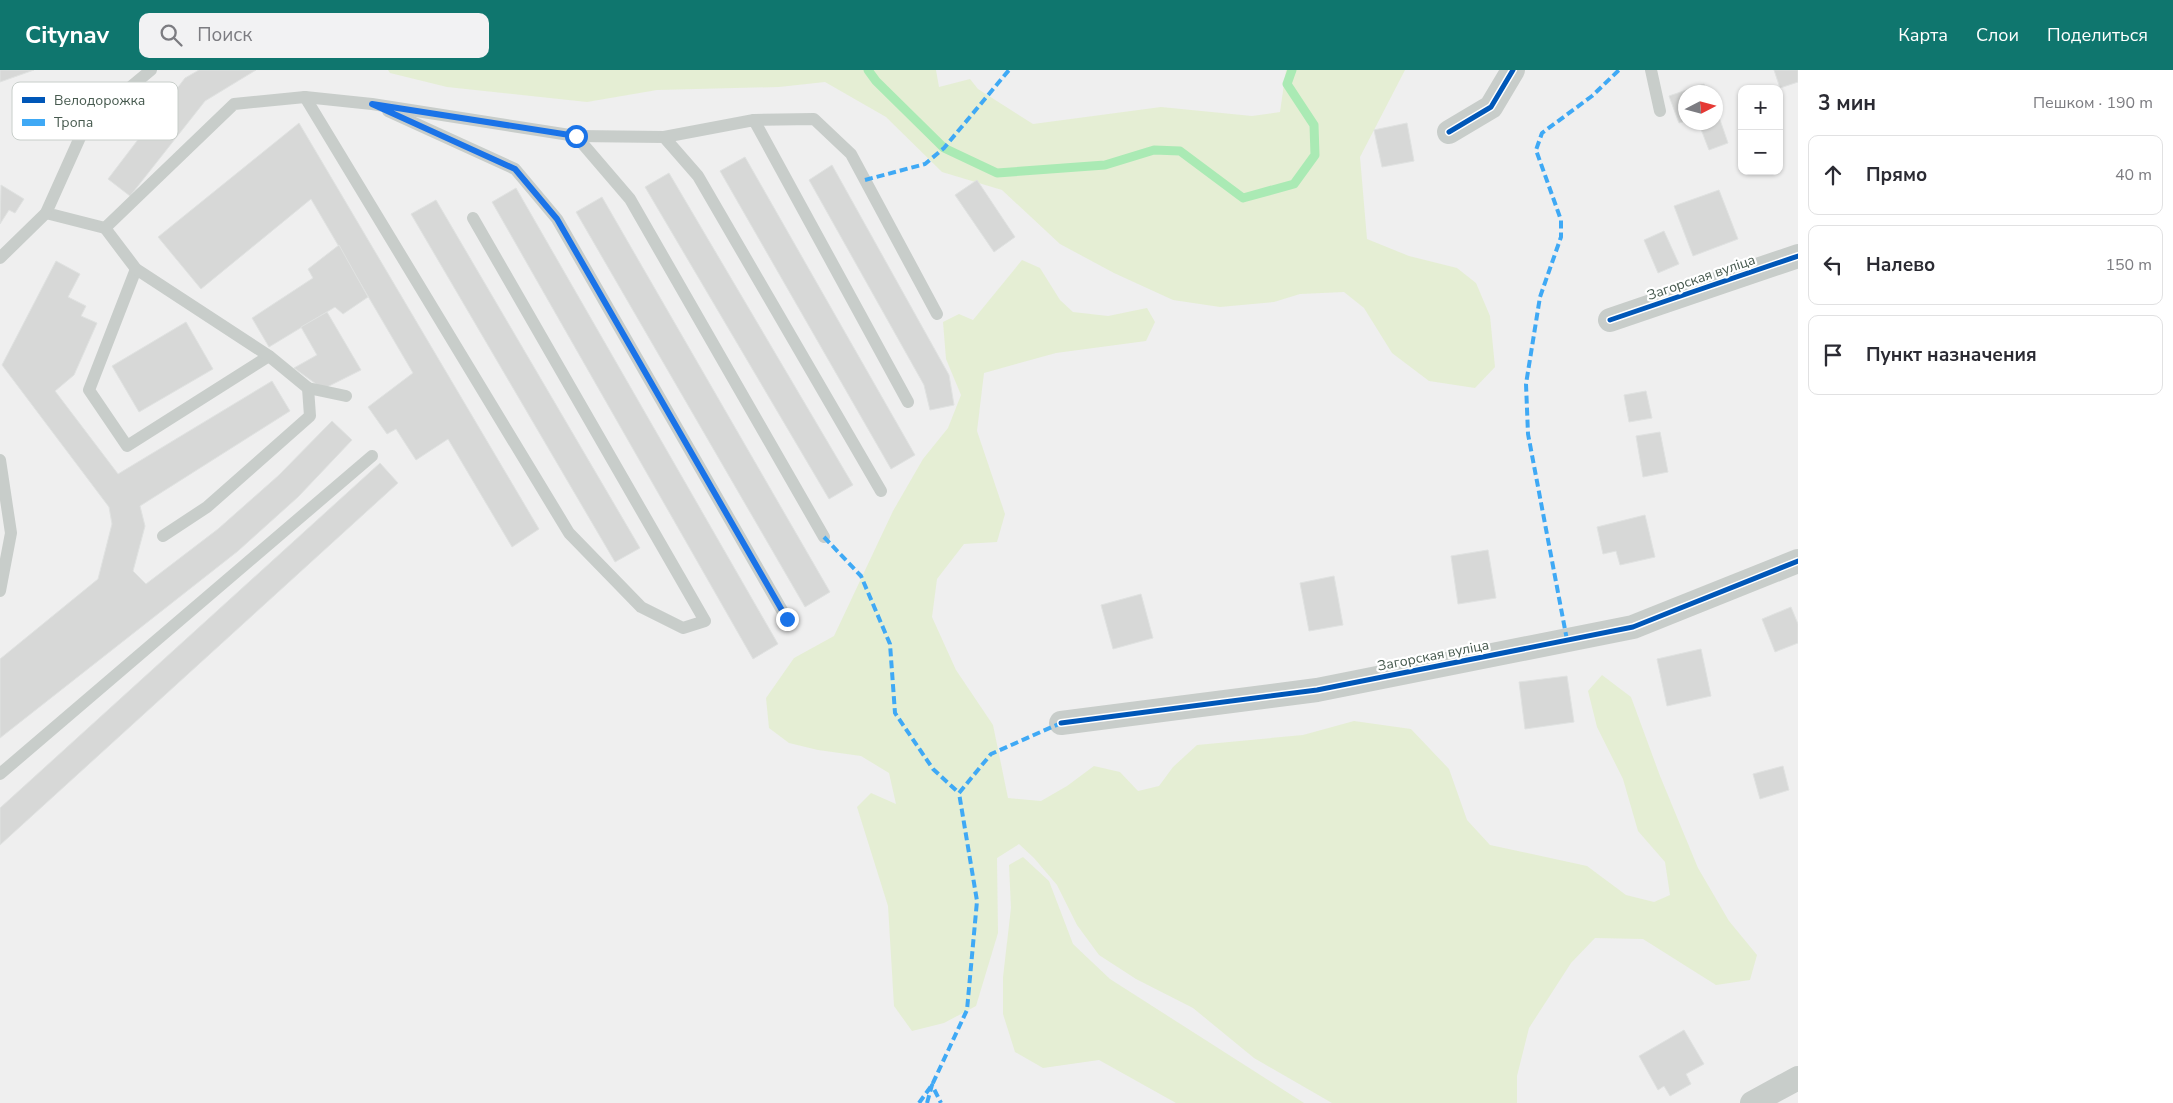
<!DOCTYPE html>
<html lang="ru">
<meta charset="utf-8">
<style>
:root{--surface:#fff;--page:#f2f2f3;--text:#2b2b33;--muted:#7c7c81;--line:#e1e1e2;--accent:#0f766e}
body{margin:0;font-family:"Nunito Sans",sans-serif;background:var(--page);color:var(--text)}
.controls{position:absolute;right:15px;top:15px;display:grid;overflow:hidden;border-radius:10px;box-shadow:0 1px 4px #0004}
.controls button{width:45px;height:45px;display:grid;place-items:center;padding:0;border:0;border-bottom:1px solid var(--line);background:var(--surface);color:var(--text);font:25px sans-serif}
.compass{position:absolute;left:1678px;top:15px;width:45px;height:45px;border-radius:50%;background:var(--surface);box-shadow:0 1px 4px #0004;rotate:84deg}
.stop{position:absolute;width:15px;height:15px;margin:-11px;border:4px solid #1a73e8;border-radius:50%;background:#fff}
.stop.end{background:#1a73e8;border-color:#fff;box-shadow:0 1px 5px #0008}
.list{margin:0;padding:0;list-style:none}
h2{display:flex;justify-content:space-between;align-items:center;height:65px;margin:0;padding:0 20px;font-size:21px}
h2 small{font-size:16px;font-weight:400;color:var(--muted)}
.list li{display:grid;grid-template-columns:32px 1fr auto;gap:15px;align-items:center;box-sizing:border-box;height:80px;margin:0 10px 10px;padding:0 10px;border:1px solid var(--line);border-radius:10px}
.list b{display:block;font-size:19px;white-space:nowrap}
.list em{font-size:16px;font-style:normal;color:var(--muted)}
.icon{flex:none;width:28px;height:28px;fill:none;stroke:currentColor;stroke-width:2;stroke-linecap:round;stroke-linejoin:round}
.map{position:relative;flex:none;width:1798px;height:1033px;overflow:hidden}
header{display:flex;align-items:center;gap:30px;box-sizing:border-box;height:70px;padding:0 25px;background:var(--accent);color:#fff}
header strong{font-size:24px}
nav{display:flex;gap:28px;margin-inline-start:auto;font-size:18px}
.search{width:350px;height:45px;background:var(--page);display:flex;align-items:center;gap:12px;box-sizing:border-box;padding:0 18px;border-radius:10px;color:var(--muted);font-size:19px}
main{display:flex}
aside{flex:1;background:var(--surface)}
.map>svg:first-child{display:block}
.green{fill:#e5eed4}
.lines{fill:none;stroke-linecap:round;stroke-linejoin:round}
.stream{stroke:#aaeab4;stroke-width:9}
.building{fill:#d7d8d7;stroke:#e0e2e1}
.service{stroke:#c8cdca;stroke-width:12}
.minor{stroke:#c8cdca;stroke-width:24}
.quiet{stroke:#3fa9f5;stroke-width:4;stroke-dasharray:8 4;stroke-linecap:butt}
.cycleway-casing{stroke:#fff;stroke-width:8}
.cycleway{stroke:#0057b8;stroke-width:5}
.route{stroke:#1a73e8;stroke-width:6}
.labels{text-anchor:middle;stroke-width:4.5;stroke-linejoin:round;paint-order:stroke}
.street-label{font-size:14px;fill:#475a4f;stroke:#fff}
.key{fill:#fff;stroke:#c8ceca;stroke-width:1}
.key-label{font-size:14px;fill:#475a4f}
</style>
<header>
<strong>Citynav</strong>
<div class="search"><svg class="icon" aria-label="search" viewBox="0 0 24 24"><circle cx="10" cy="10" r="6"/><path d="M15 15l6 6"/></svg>Поиск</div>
<nav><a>Карта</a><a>Слои</a><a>Поделиться</a></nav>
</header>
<main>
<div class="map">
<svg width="1798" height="1033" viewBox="0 0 1798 1033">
<rect width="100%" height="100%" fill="#efefef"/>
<g class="green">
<polygon points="388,0 936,0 939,17 970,9 978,19 1033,54 1161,37 1252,46 1280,42 1286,0 1405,0 1360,87 1367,169 1409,186 1457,198 1476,213 1490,246 1495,297 1475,318 1429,311 1392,283 1364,238 1344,222 1300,224 1274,232 1220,237 1173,230 1114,203 1060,174 1002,120 942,102 886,47 825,12 779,17 657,20 587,32 447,17 390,3"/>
<polygon points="1022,190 1040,198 1060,230 1073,242 1108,246 1147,238 1155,252 1146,271 1056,283 984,303 977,361 1005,444 997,472 964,474 937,509 932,547 956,600 993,655 1008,728 1041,731 1067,716 1094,696 1120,702 1138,721 1159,716 1173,697 1197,675 1303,665 1354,651 1411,659 1449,699 1467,750 1490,775 1587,796 1626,825 1654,832 1670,825 1665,792 1638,761 1623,709 1597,657 1588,621 1602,605 1631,627 1660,706 1698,798 1729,851 1757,885 1750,910 1716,915 1643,869 1595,868 1571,893 1529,958 1517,1006 1517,1033 1332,1033 1254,988 1193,938 1136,909 1099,885 1077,855 1057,815 1034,788 1019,774 997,788 998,863 976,936 944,953 912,961 894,936 888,836 857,737 871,723 896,734 889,703 861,686 818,680 789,673 769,658 766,628 794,588 834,566 893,441 923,389 948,358 961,325 946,289 943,252 959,244 973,250"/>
<polygon points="1023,787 1049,811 1073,874 1110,909 1304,1033 1176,1033 1099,990 1043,998 1015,982 1003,944 1003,907 1011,838 1009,795"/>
</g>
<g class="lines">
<polyline class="stream" points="868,0 876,11 944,78 997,103 1105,95 1154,80 1180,81 1243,128 1294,114 1315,85 1314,55 1287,14 1292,0"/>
</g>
<g class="building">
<polygon points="0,0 34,0 0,12"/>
<polygon points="199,0 256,0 205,31 130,126 108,109 185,8"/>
<polygon points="1774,0 1798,0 1798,12 1780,18"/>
<polygon points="1704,14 1707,22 1686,22 1686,51 1679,53 1669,26"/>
<polygon points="1719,47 1728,73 1709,80 1699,54 1716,52 1716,49"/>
<polygon points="299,53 539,459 512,477 448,369 416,390 396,359 387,364 368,337 413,303 311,129 201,219 158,167"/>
<polygon points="1407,53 1414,91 1382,97 1374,60"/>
<polygon points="745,87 915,385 891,399 720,101"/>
<polygon points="832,95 949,305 954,335 930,340 924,315 809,110"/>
<polygon points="669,103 853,415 829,429 645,117"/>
<polygon points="977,110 1015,167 994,182 955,125"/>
<polygon points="1,115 24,129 15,143 9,140 0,154"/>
<polygon points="516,118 778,574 753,589 492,132"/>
<polygon points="1719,120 1738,169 1693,186 1674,136"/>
<polygon points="602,127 830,522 805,537 576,142"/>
<polygon points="436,130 640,478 615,492 411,144"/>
<polygon points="1664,161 1679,194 1658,203 1644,170"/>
<polygon points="339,175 368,227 343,244 335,237 269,277 252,248 313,208 308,199"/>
<polygon points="56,191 80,204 68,227 86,236 81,246 97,253 74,305 55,321 118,404 272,311 290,341 140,436 145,456 133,501 146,514 218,459 279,405 332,351 352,370 298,427 238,481 0,668 0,589 98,509 112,454 109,437 2,295"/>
<polygon points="327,242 361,300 323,319 294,298 317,285 301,257"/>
<polygon points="186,252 213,299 139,342 112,296"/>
<polygon points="1646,321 1652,348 1629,352 1624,325"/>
<polygon points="1660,362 1668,402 1643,407 1636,366"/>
<polygon points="380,393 398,413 0,775 0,738"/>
<polygon points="1645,445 1655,487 1620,495 1616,481 1603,484 1597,457"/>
<polygon points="1488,480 1496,528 1458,534 1451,486"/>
<polygon points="1334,506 1343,555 1309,561 1300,513"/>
<polygon points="1141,524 1153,568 1113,579 1101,535"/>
<polygon points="1791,537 1798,554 1798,573 1775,582 1762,549"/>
<polygon points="1701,579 1711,626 1667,636 1657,589"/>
<polygon points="1567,606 1574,652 1525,659 1519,612"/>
<polygon points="1783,696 1789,720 1760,729 1753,704"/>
<polygon points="1684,960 1704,994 1686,1004 1691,1014 1670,1026 1664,1016 1658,1020 1639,986"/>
</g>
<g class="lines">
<g class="service">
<polyline points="1651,0 1660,41"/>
<polyline points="305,27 569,463 641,537 683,558 705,551 473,148"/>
<polyline points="388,41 515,99 557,149 787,549"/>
<polyline points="754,50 814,49 851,84 937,244"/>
<polyline points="576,66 664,67 698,106 881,421"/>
<polyline points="664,67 754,50 908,332"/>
<polyline points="105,158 46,143 86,54 151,0"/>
<polyline points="0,188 46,143"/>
<polyline points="136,199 89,320 127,376 269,286"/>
<polyline points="346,326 308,318 269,286 136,199 105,158 234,34 305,27 372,34 576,66 630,129 824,467"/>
<polyline points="0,390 11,463 0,521"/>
<polyline points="163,466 207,437 310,346 308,318"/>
<polyline points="0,704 372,386"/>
</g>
<g class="minor">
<polyline points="1449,62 1491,37 1513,0"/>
<polyline points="1610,250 1798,186"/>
<polyline points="1061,653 1317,620 1633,557 1798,491"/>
<polyline points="1752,1033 1798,1008"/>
</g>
<g class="quiet">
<polyline points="865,110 925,94 944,78 1009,0"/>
<polyline points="824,467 861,506 890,574 895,643 933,699 959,723"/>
<polyline points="1567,570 1528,364 1526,314 1540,227 1561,167 1561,150 1536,80 1542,63 1592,26 1619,0"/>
<polyline points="919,1033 932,1015 967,940 977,831 959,723 991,684 1061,653"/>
<polyline points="927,1033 932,1015 941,1033"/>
</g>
<g class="cycleway-casing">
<g id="cycleway">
<polyline points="1449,62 1491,37 1513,0"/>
<polyline points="1610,250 1798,186"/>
<polyline points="1061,653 1317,620 1633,557 1798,491"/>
</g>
</g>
<use href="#cycleway" class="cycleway"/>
</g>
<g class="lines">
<polyline class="route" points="576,66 372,34 515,99 557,149 787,549"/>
</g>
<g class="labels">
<g class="street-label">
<text transform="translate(1701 207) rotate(-19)" y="5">Загорская вуліца</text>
<text transform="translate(1433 585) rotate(-11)" y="5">Загорская вуліца</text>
</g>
</g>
<rect x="12" y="12" width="166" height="58" rx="8" class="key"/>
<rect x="22" y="27" width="23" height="6" fill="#0057b8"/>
<rect x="22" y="49" width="23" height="7" fill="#3fa9f5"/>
<g class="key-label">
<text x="54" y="35">Велодорожка</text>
<text x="54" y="57">Тропа</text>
</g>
</svg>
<div class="controls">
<button>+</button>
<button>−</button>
</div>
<svg class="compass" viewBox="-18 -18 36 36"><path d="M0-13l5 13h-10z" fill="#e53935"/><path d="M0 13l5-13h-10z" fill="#7c7c81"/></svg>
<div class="stop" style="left:576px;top:66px"></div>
<div class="stop end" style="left:787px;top:549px"></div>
</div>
<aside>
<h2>3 мин<small>Пешком · 190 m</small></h2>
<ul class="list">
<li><svg class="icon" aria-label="ahead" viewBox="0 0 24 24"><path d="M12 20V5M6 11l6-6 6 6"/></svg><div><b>Прямо</b></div><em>40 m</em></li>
<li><svg class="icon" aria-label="left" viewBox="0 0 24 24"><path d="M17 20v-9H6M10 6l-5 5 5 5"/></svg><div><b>Налево</b></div><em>150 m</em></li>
<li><svg class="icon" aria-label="arrive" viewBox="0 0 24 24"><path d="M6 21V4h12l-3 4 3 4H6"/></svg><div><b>Пункт назначения</b></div></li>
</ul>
</aside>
</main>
